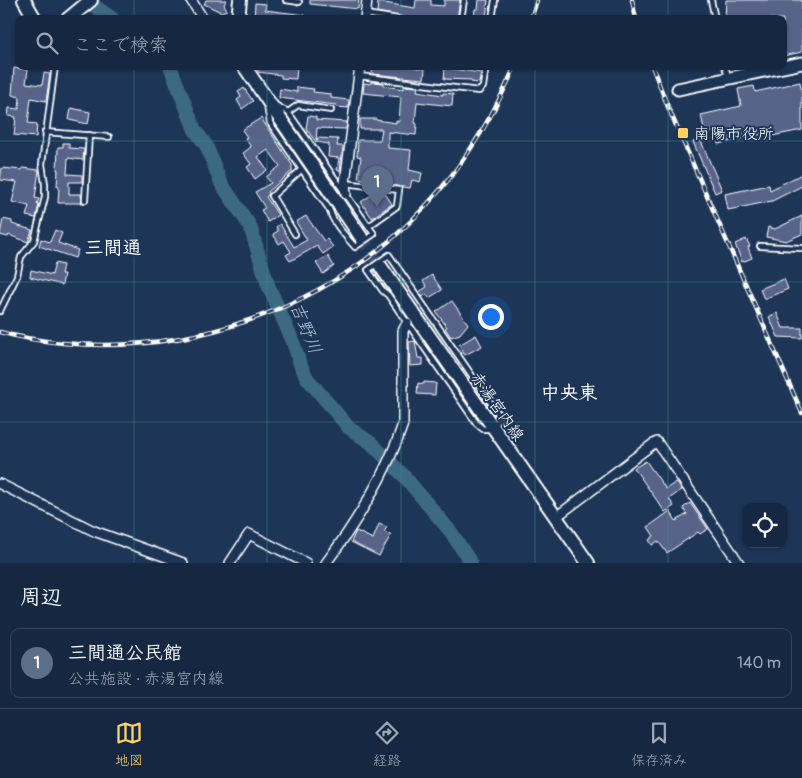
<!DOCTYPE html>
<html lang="ja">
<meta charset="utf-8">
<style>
:root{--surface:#162841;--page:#1f3048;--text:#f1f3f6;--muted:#9ea6b1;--line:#35445a;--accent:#ffd166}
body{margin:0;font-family:Pangolin,"Klee One",sans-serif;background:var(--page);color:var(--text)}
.controls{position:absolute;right:15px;bottom:15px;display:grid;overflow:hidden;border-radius:10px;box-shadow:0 1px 4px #0004}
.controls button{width:45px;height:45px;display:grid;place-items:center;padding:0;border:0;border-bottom:1px solid var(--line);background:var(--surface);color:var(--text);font:25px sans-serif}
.you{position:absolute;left:490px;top:316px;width:18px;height:18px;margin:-12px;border:4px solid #fff;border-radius:50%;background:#1a73e8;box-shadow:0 0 0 8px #1a73e833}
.badge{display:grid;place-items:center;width:32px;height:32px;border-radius:50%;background:var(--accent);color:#fff;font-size:16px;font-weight:700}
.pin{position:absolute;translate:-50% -41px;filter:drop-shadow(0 1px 2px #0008)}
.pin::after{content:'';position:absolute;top:26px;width:18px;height:15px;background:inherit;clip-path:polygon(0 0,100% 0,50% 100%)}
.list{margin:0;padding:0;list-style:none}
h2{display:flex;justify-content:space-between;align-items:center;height:65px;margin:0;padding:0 20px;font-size:21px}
h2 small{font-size:16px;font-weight:400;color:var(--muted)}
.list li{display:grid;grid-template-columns:32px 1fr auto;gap:15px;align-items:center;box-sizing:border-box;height:70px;margin:0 10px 10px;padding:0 10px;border:1px solid var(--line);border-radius:10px}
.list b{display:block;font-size:19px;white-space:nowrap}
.list p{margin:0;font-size:16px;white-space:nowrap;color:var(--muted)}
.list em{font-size:16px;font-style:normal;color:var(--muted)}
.icon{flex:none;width:28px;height:28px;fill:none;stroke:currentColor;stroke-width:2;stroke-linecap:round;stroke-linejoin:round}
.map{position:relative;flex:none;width:802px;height:563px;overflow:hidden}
.search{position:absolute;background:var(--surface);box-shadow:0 1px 4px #0004;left:15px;right:15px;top:15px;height:55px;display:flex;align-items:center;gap:12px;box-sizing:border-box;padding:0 18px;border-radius:10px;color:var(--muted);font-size:19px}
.sheet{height:145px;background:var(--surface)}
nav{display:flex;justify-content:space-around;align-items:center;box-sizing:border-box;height:70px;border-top:1px solid var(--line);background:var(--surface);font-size:14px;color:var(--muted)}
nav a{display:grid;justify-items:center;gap:2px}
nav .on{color:var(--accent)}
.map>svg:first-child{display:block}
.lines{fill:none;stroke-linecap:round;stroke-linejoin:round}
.river{stroke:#3e6a83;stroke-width:14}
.building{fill:#59638a;stroke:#fff}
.secondary-tunnel{stroke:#344968;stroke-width:12;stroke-dasharray:12 6;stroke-linecap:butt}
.service-casing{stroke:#fff;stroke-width:8}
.minor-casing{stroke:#fff;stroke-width:12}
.tertiary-casing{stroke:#fff;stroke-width:15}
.secondary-casing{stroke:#fff;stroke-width:16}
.service{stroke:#1d3557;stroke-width:4.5}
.minor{stroke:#1d3557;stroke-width:9}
.tertiary{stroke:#1d3557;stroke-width:11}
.secondary{stroke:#1d3557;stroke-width:12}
.rail-casing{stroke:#fff;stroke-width:4.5}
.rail{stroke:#1d3557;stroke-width:2.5;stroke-dasharray:8;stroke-linecap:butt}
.grid{fill:none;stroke:#338b84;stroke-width:1;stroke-opacity:0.55}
.poi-dot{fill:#ffd166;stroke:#1d3557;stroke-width:2}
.labels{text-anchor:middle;stroke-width:4;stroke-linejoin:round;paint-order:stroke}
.poi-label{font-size:16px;fill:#fff;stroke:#1d3557;text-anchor:start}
.street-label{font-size:16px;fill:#fff;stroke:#1d3557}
.water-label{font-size:18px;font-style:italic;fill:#b2c3cd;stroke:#1d3557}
.quarter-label{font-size:19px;font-weight:bold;fill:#fff;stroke:#1d3557}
</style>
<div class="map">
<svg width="802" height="563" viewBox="0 0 802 563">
<rect width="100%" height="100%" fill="#1d3557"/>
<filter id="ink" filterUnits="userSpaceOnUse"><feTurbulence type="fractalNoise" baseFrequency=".02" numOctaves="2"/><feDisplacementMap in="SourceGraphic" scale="10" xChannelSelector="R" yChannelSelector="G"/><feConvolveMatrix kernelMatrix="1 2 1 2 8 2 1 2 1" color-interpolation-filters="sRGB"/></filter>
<g filter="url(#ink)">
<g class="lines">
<g class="river">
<polyline points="86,0 113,19"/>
<polyline points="170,66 195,130 206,145 221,183 250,226 268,285 293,342 300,364 307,378 349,428 371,443 404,476 451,532 471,563"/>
</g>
</g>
<g class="building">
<polygon points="206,0 227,0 224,4 227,10 221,12 204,4"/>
<polygon points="310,0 359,0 358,9 310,4"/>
<polygon points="416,0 431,0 431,5 444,6 444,0 460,0 457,19 409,18 377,12 378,2 415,8"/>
<polygon points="479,0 488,0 486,19 474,19 475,9 478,9"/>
<polygon points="726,0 802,0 802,52 783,56 783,19 725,19"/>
<polygon points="255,3 266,4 265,10 305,15 304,19 254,19"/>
<polygon points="258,66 297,66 296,79 281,78 281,75 258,72"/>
<polygon points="373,66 405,66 425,69 424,79 372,74"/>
<polygon points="14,68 28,70 26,83 42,85 44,73 50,74 46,101 31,98 28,123 37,124 36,137 14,135 16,117 8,116 9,108 19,109 20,97 12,95"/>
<polygon points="445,68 481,73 479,83 471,82 471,80 444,79"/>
<polygon points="371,82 384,83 384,86 404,89 404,86 418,87 417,91 443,95 443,93 453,94 452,106 417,102 415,123 417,124 416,135 388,132 388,148 411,150 409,170 422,173 420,182 412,180 410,188 388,185 389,179 369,177 368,180 358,178 361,157 357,156 358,140 380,140 382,129 360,129 360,119 376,119 376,120 396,123 396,121 399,122 401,97 363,93 364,83 371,84"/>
<polygon points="800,82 802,93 802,130 772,136 771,132 718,144 715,131 705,134 701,115 741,106 738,89 754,86 755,92"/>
<polygon points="297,87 314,89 313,92 331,94 331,98 349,100 348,108 336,107 336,105 279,98 280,89 297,92"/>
<polygon points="244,88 253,101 242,109 237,100 241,97 238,92"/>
<polygon points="71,108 90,112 88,124 69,120"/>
<polygon points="308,116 316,117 316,120 347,122 346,129 317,128 316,142 306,129"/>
<polygon points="261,118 292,165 292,171 268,192 269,194 266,197 278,215 268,222 261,210 265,208 255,192 271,183 266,177 280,166 268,150 258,157 267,170 255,179 247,167 251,164 243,153 251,147 245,138 247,137 242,130"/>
<polygon points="317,138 338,139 337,146 343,146 340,171 337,170 339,158 328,157 329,144 317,142"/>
<polygon points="700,139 722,190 715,193 693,142"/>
<polygon points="63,143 69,143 69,148 84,149 83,160 68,158 67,174 82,175 82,182 69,182 69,194 81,194 82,203 58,203 59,186 57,186 58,170 57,170 58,147 63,147"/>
<polygon points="2,168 22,170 22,168 39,170 35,198 39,199 37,204 39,204 36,218 26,216 29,206 12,202 17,182 0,180"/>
<polygon points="802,174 802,186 772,201 728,210 725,194 769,185 770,190"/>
<polygon points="385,193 392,204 372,218 361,202 371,195 374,200"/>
<polygon points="306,216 324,241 327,239 333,247 323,254 317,246 290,261 286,255 291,252 284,241 279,244 273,234 278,231 276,227 280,224 294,247 307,240 296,222"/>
<polygon points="802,216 802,234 786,241 766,237 768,227 775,229"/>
<polygon points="3,219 12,221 12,224 32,230 28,242 9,235 8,237 0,235"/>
<polygon points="55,230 62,233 58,243 78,250 75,258 39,246 41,239 50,242"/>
<polygon points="746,239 750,246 748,247 752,258 742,262 735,244"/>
<polygon points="328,256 334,266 323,274 316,263"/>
<polygon points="55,263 63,265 61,274 64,274 62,285 30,277 31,270 52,275"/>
<polygon points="432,275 442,290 429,298 426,294 423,297 419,292 427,287 423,281"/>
<polygon points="784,279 788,289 764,299 760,289"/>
<polygon points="452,301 468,324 460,334 451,337 445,328 447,327 436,312"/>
<polygon points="777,313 783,328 802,328 802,338 778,337 769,317"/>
<polygon points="476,335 482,346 465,355 459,345"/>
<polygon points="415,341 418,358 423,358 423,365 410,366 409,342"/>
<polygon points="424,382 436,383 435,395 417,394 418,383 424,384"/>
<polygon points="646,461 666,489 676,482 682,490 680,491 669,499 674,506 665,512 634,468"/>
<polygon points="690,503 708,529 700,534 698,532 667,553 658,541 652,545 649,540 654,536 648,527 670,511 676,521 687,514 683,508"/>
<polygon points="379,524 387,527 384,532 391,535 379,556 351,542 356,531 373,539"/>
</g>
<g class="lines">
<polyline class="secondary-tunnel" points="361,237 381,267"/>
<g class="service-casing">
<g id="service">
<polyline points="286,0 299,2"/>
<polyline points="711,0 715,19"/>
<polyline points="365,14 398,19"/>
<polyline points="461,19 464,0"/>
<polyline points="492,19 495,0"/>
<polyline points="725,66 728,77"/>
<polyline points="359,76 479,91 483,87 486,66"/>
<path d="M266 100 288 112 374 234 355 247C344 234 334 225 329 209L270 123Z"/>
<polyline points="288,112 298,105 331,110"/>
<polyline points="45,132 109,137"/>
<polyline points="345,183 399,190 397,206 369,226"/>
<polyline points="85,200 89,135"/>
<polyline points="295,234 272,196 301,170"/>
<polyline points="760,246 802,248"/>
<polygon points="389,255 497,412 499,418 494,429 483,429 477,424 388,295 383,291 368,270"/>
<polyline points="0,311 17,276 21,257 34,241 45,197 45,184 42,164 55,66"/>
</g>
</g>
<g class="minor-casing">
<g id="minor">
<polyline points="191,0 203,19"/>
<polyline points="365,19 367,0"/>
<polyline points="346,194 345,183 360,66"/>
<polyline points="657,442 739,563"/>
<polyline points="0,484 94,531 183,563"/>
<polyline points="556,517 653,444"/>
<polyline points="230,563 249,534 306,563"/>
<path d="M326 563C356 523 388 471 403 424V331L407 323"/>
</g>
</g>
<g class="tertiary-casing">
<polyline id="tertiary" points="678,89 802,63"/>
</g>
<g class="secondary-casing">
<g id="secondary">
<polyline points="24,0 35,19"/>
<polyline points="68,19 91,0"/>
<polyline points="238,19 240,0"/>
<polyline points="244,66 361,237"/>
<polyline points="381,267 588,563"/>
</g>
</g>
<use href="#service" class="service"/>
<use href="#minor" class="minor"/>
<use href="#tertiary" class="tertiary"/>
<use href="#secondary" class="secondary"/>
<g class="rail-casing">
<g id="rail">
<polyline points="632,0 636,19"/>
<polyline points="531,19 537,0"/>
<polyline points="652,66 668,107 802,413"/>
<path d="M0 332C21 338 42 341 63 343 188 355 320 310 410 222 456 178 490 124 515 66"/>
</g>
</g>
<use href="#rail" class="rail"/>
</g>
</g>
<path class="grid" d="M134 0V19M267 0V19M401 0V19M535 0V19M668 0V19M134 66V563M267 66V563M401 66V563M535 66V563M668 66V563M0 141H802M0 282H802M0 422H802"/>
<rect class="poi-dot" x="677" y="127" width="12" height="12" rx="2.5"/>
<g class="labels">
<g class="poi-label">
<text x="694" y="139">南陽市役所</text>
</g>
<g class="street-label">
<text transform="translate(498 406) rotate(55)" y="6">赤湯宮内線</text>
</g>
<g class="water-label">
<text transform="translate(306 328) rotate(67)" y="6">吉野川</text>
</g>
<g class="quarter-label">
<text x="113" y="254">三間通</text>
<text x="569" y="399">中央東</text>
</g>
</g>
</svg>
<div class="controls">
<button><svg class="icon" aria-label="locate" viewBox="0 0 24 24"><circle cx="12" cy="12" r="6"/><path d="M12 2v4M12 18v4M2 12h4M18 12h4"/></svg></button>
</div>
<div class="you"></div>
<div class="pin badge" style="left:377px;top:207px;background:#5c6f8a">1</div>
<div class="search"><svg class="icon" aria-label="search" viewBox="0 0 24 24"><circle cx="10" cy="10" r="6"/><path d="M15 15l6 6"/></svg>ここで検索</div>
</div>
<section class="sheet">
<h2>周辺<small></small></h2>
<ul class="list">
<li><span class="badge" style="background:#5c6f8a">1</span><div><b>三間通公民館</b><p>公共施設 · 赤湯宮内線</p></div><em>140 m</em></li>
</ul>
</section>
<nav>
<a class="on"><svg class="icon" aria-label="map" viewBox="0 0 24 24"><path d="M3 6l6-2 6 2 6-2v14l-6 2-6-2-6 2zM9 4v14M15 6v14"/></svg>地図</a>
<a><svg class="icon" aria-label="directions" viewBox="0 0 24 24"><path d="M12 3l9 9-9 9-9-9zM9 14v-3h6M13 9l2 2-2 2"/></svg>経路</a>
<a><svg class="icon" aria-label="saved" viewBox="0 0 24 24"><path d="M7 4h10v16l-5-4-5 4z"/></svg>保存済み</a>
</nav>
